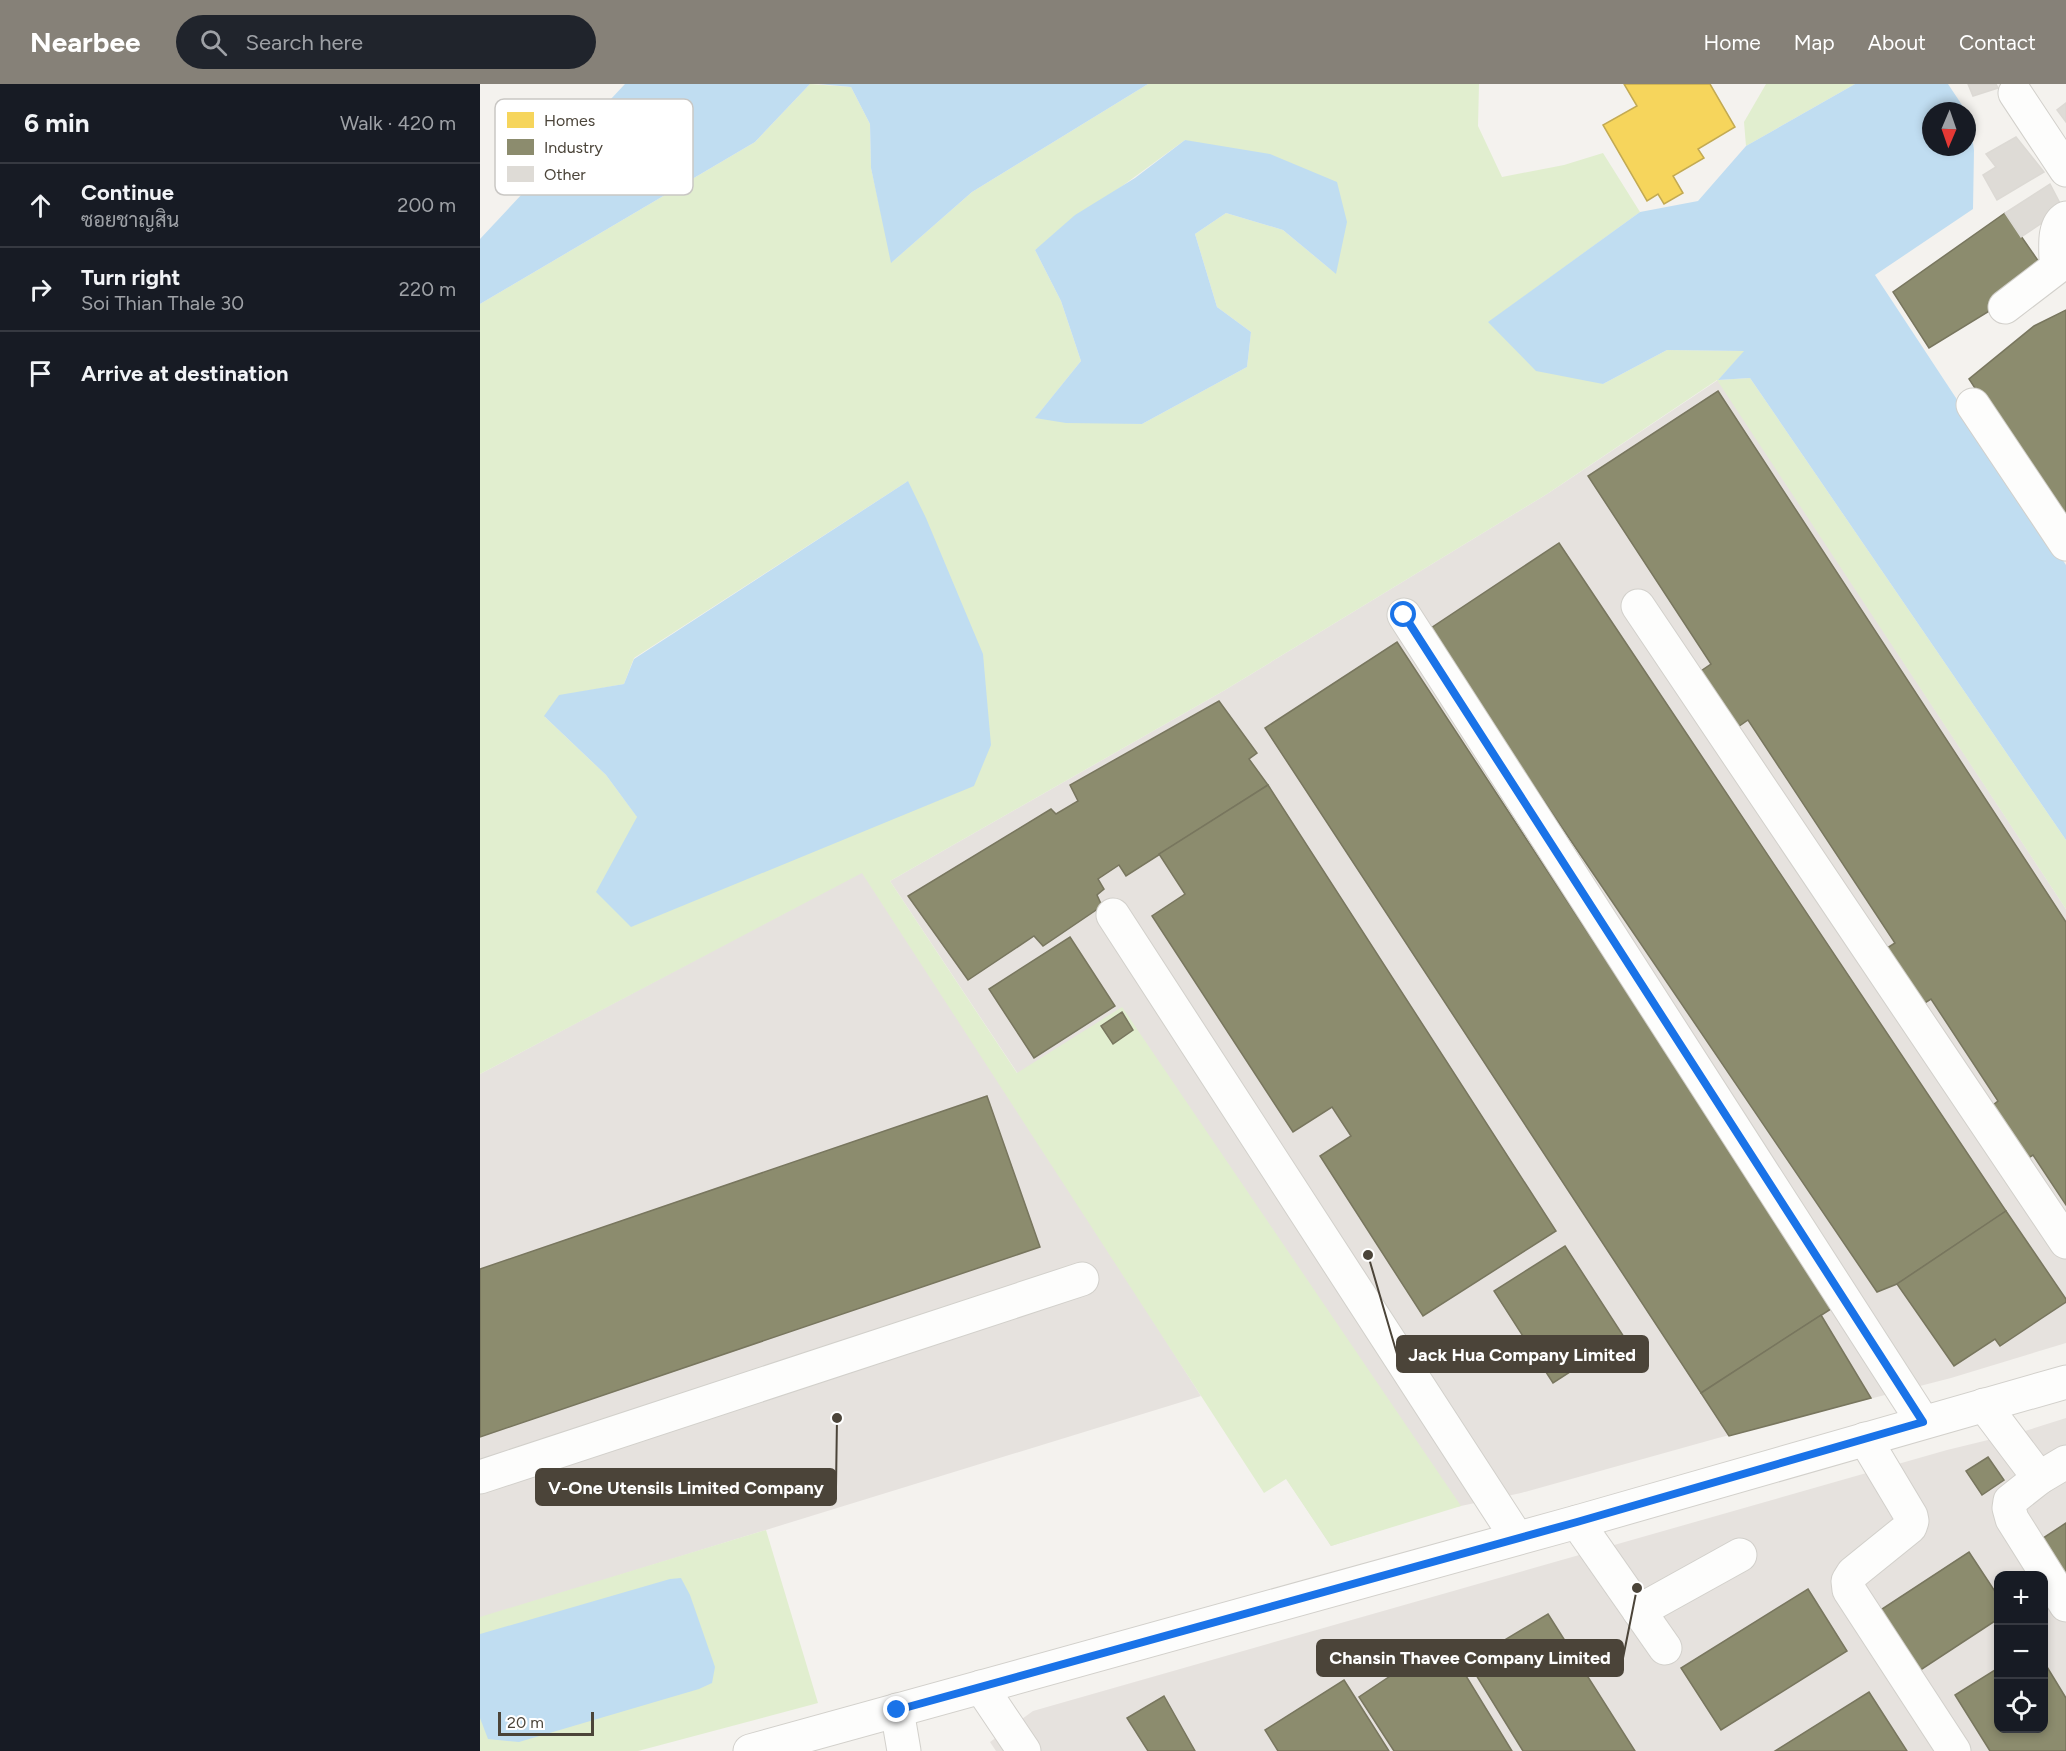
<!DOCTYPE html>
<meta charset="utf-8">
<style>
:root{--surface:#171b24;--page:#20242c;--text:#f1f3f6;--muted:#9ea1a6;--line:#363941;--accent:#868178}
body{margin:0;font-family:Figtree,Sarabun,sans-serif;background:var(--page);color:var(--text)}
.controls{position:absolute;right:18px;bottom:18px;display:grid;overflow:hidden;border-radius:12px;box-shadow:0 3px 9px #0003}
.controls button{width:54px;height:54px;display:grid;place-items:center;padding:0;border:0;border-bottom:2px solid var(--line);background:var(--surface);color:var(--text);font:30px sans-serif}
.compass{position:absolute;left:1442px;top:18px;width:54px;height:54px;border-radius:50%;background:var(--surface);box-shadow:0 3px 9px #0003;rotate:182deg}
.scale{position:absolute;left:18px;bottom:15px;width:96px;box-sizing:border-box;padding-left:6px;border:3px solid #4b4439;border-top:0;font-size:16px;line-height:21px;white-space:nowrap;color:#4b4439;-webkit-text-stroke:4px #fff;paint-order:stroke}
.stop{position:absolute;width:18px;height:18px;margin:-14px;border:4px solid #1a73e8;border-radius:50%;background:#fff}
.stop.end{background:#1a73e8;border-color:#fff;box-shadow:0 2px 6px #0008}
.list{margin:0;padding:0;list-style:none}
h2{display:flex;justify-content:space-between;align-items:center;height:78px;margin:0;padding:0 24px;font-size:26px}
h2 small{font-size:20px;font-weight:400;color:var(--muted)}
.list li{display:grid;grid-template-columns:39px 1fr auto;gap:18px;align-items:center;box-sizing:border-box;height:84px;padding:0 24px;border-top:2px solid var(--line)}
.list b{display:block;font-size:22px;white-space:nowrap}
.list p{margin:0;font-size:20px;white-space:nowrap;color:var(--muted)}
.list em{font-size:20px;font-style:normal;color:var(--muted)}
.icon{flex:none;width:33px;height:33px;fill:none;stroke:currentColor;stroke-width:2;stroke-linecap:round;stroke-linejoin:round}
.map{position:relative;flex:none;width:1586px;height:1667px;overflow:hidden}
header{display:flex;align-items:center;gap:36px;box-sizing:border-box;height:84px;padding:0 30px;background:var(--accent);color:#fff}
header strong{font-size:28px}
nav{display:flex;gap:33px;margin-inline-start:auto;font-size:21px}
.search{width:420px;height:54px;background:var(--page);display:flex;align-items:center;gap:15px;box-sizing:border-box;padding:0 21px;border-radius:33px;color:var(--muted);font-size:22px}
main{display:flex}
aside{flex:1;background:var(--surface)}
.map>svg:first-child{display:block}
.industrial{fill:#e6e2de;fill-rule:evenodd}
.green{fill:#e1eecf;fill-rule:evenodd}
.water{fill:#c0ddf1}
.homes{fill:#f6d55c;stroke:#c3aa52;stroke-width:1.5}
.industry{fill:#8c8c6e;stroke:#78765e;stroke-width:1.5}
.building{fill:#dedbd6;stroke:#dcd9d4;stroke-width:1.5}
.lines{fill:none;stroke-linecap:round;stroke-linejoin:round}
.minor-casing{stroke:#d2d0cb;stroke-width:35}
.minor{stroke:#fdfdfc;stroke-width:33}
.route{stroke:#1a73e8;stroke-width:8}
.key{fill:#fff;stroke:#c9c7c4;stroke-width:1.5}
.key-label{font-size:16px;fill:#4b4439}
.leader{fill:none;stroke:#4b4439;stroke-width:2}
.callout-dot{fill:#4b4439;stroke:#fff;stroke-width:2}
.callout{fill:#4b4439;stroke:#4b4439;stroke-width:2}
.callout-label{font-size:18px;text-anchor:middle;font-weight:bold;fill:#fff}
</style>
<header>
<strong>Nearbee</strong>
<div class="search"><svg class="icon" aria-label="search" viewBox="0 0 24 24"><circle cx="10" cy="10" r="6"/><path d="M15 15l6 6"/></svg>Search here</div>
<nav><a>Home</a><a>Map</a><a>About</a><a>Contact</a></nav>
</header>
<main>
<aside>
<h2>6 min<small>Walk · 420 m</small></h2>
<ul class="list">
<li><svg class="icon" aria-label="ahead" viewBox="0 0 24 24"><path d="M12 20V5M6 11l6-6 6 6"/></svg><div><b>Continue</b><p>ซอยชาญสิน</p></div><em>200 m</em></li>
<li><svg class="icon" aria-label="right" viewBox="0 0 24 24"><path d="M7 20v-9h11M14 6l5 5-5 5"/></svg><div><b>Turn right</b><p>Soi Thian Thale 30</p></div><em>220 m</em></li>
<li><svg class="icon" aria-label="arrive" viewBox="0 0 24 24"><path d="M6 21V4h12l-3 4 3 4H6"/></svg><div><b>Arrive at destination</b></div></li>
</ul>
</aside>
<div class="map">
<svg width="1586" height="1667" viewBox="0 0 1586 1667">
<rect width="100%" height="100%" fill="#f4f2ee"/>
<g class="industrial">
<polygon points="1238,296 1586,825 1586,1259 1471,1294 1238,1354 1041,1409 967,1425 851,1462 410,797 745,606 1067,410"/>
<polygon points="382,788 618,1150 721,1312 0,1534 0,990"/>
<path d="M1586 1334V1667H516L510 1658 553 1627 1467 1366 1545 1347ZM1518 1492H1564V1644H1518Z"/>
</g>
<g class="green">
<path d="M330 0 371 3 390 40 391 84 412 178 492 108 668 0H999L998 42 1022 93 1084 81 1123 69 1160 128 1009 238 1123 300 1187 266 1265 267 1238 296 1270 294 1586 756V825L1237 296 1067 410 745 606 410 797 537 989 642 923 981 1422 851 1462 806 1395 784 1409 382 789 0 990V220L275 58ZM705 56 856 190 803 146 746 129 715 150 737 223 771 248 767 283 662 340 556 333 601 277 581 217 555 166ZM428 397 158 734 126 691 65 633 79 612 144 600 154 574Z"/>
<polygon points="1286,0 1375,0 1266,62 1264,38"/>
<polygon points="286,1446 338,1619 158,1667 0,1667 0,1533"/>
</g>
<g class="water">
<polygon points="145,0 330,0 275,58 0,220 0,155"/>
<polygon points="338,0 668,0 492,108 411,179 391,84 390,40 371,3"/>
<polygon points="1375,0 1468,0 1486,27 1451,27 1451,63 1487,63 1487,28 1489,30 1494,66 1493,125 1395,191 1586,481 1586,756 1270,294 1238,296 1264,267 1187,266 1123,300 1056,287 1008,238 1160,128 1218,117 1266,62"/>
<polygon points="705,56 790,70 857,98 867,138 856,190 803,146 746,129 715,150 737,223 771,248 767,283 662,340 586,339 555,334 601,277 581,217 555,166 595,131 655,94"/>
<polygon points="428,397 446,434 503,570 511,661 494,702 151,843 116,808 157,733 126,691 64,632 79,611 144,600 154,575"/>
<polygon points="201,1494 210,1511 235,1583 232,1599 219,1605 39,1658 8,1655 0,1634 0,1550 190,1495"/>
</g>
<polygon class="homes" points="1144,0 1230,0 1255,43 1218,65 1224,74 1193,92 1203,109 1184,120 1178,110 1167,117 1123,41 1157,22"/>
<g class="industry">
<polygon points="1525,129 1568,191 1449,264 1413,208"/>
<polygon points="1586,226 1586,445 1489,295 1554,242"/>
<polygon points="1238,307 1586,838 1586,1121 1553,1071 1542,1078 1508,1025 1518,1017 1451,915 1440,922 1404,866 1415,859 1268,636 1255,645 1218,589 1231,580 1108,392"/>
<polygon points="1079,459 1526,1127 1417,1200 1397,1208 948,546"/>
<polygon points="917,558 1354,1223 1221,1309 785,644"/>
<polygon points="739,617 777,669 769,675 788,701 646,792 639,781 618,795 624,805 617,811 622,822 563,862 554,852 488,896 428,812 571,725 576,730 598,717 590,701"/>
<polygon points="788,701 1076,1147 943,1232 840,1072 871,1052 852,1023 813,1048 672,832 705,810 679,770"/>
<polygon points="590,853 635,922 554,974 509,905"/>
<polygon points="642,928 653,946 633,960 621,942"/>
<polygon points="507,1012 560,1163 0,1353 0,1185"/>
<polygon points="1526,1127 1586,1215 1586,1218 1520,1262 1515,1255 1474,1282 1417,1200"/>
<polygon points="1085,1162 1144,1253 1073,1299 1014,1207"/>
<polygon points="1341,1231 1391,1314 1249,1352 1221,1309"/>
<polygon points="1508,1373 1524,1396 1502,1411 1486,1387"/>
<polygon points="1586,1439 1586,1507 1554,1460"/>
<polygon points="1489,1468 1518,1512 1518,1535 1439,1587 1399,1527"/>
<polygon points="1328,1505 1367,1567 1241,1646 1201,1584"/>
<polygon points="1068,1530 1155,1667 1043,1667 988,1578"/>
<polygon points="964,1556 1032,1667 914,1667 879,1613"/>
<polygon points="1564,1578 1586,1614 1586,1667 1510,1667 1475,1611 1518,1584 1518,1644 1564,1644"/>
<polygon points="864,1596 909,1667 798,1667 785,1646"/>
<polygon points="1389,1608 1427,1667 1295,1667"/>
<polygon points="684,1612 715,1667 668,1667 647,1634"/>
</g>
<g class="building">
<polygon points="1488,0 1516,0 1518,4 1493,12"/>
<polygon points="1586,19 1586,38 1577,26"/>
<polygon points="1536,53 1564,88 1517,116 1503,91 1516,83 1506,70"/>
<polygon points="1570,100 1583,125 1541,153 1525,129"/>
</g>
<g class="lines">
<g class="minor-casing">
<g id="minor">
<polyline points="1535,9 1586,86"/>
<path d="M1525 223 1576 184C1577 169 1571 143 1586 134"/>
<polyline points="1493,321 1586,460"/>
<polyline points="1158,522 1586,1158"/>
<polyline points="924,531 1443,1338"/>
<polyline points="633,831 1037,1454"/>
<polyline points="1504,1321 1559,1394"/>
<polyline points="1385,1355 1431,1432 1432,1437 1430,1443 1373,1489 1368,1497 1369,1506 1474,1667"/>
<polyline points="1586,1378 1559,1394 1530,1417 1529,1424 1532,1435 1586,1521"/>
<polyline points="0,1393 602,1195"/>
<polyline points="1097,1438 1185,1564"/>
<polyline points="1159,1527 1260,1471"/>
<polyline points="501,1603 544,1667"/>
<polyline points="417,1626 424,1667"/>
<polyline points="270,1667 1097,1438 1586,1298"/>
</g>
</g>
<use href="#minor" class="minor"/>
</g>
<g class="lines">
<polyline class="route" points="417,1626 1097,1438 1443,1338 924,531"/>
</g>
<rect x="15" y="15" width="198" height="96" rx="9" class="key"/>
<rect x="27" y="28" width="27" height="16" fill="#f6d55c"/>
<rect x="27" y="55" width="27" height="16" fill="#8c8c6e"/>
<rect x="27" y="82" width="27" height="16" fill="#dedbd6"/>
<g class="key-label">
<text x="64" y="42">Homes</text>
<text x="64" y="69">Industry</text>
<text x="64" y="96">Other</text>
</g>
<path class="leader" d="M888 1171L917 1270M357 1334L356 1403M1157 1504L1143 1574"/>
<g class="callout-dot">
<circle cx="888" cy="1171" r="6"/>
<circle cx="357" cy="1334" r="6"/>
<circle cx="1157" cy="1504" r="6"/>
</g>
<g class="callout">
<rect x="917" y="1252" width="251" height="36" rx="6"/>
<rect x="56" y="1385" width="300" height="36" rx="6"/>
<rect x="837" y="1556" width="306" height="36" rx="6"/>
</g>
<g class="callout-label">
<text x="1042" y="1277">Jack Hua Company Limited</text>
<text x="206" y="1410">V-One Utensils Limited Company</text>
<text x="990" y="1580">Chansin Thavee Company Limited</text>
</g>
</svg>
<div class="controls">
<button>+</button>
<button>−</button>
<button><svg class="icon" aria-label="locate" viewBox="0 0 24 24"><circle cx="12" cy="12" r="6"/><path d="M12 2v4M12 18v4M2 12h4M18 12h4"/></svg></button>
</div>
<svg class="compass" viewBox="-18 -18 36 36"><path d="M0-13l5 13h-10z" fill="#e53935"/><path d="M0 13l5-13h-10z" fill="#9ea1a6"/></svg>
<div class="scale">20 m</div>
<div class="stop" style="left:924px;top:531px"></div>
<div class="stop end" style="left:417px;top:1626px"></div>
</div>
</main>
